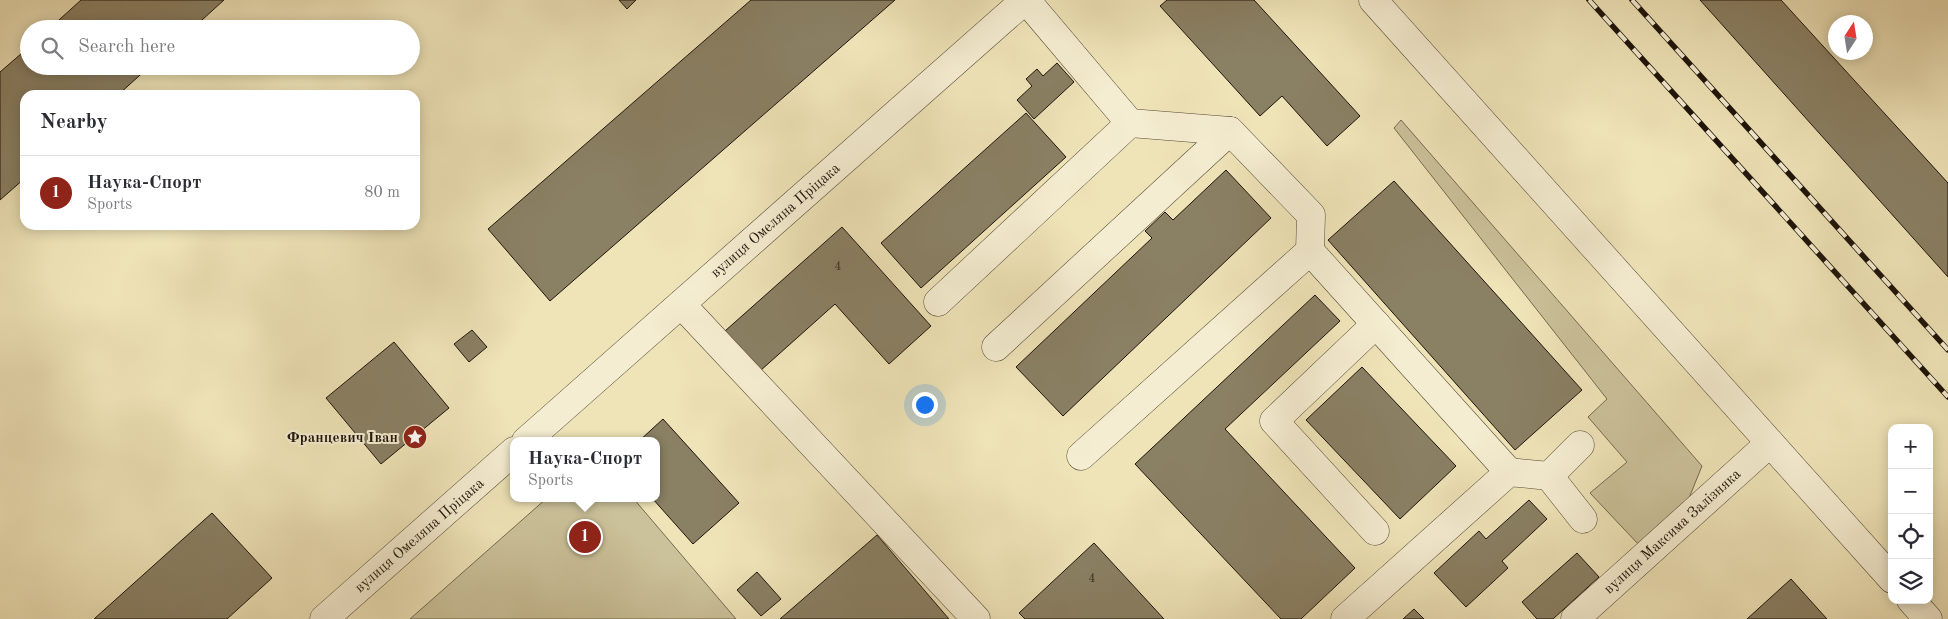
<!DOCTYPE html>
<meta charset="utf-8">
<style>
:root{--surface:#fff;--page:#f7f7f7;--text:#2b2b33;--muted:#7c7c81;--line:#e1e1e2;--accent:#8f2418}
body{margin:0;font-family:"Old Standard TT",serif;background:var(--page);color:var(--text)}
.controls{position:absolute;right:15px;bottom:15px;display:grid;overflow:hidden;border-radius:10px;box-shadow:0 2px 12px #0003}
.controls button{width:45px;height:45px;display:grid;place-items:center;padding:0;border:0;border-bottom:1px solid var(--line);background:var(--surface);color:var(--text);font:25px sans-serif}
.compass{position:absolute;left:1828px;top:15px;width:45px;height:45px;border-radius:50%;background:var(--surface);box-shadow:0 2px 12px #0003;rotate:12deg}
.you{position:absolute;left:924px;top:404px;width:18px;height:18px;margin:-12px;border:4px solid #fff;border-radius:50%;background:#1a73e8;box-shadow:0 0 0 8px #1a73e833}
.badge{display:grid;place-items:center;width:32px;height:32px;border-radius:50%;background:var(--accent);color:#fff;font-size:16px;font-weight:700}
.pin{position:absolute;translate:-50% -50%;border:2px solid #fff;box-shadow:0 1px 5px #0006}
.popup{position:absolute;left:510px;top:437px;width:150px;height:65px;box-sizing:border-box;display:grid;place-content:center;border-radius:10px;background:var(--surface);filter:drop-shadow(0 1px 4px #0005);font-size:16px;white-space:nowrap;color:var(--muted)}
.popup b{font-size:19px;color:var(--text)}
.popup::after{content:'';position:absolute;left:50%;top:100%;margin-left:-10px;border:10px solid transparent;border-top-color:var(--surface)}
.list{margin:0;padding:0;list-style:none}
h2{display:flex;justify-content:space-between;align-items:center;height:65px;margin:0;padding:0 20px;font-size:21px}
h2 small{font-size:16px;font-weight:400;color:var(--muted)}
.list li{display:grid;grid-template-columns:32px 1fr auto;gap:15px;align-items:center;box-sizing:border-box;height:75px;padding:0 20px;border-top:1px solid var(--line)}
.list b{display:block;font-size:19px;white-space:nowrap}
.list p{margin:0;font-size:16px;white-space:nowrap;color:var(--muted)}
.list em{font-size:16px;font-style:normal;color:var(--muted)}
.icon{flex:none;width:28px;height:28px;fill:none;stroke:currentColor;stroke-width:2;stroke-linecap:round;stroke-linejoin:round}
.map{position:relative;flex:none;width:1948px;height:619px;overflow:hidden}
.search{position:absolute;background:var(--surface);box-shadow:0 2px 12px #0003;left:20px;top:20px;width:400px;height:55px;display:flex;align-items:center;gap:12px;box-sizing:border-box;padding:0 18px;border-radius:28px;color:var(--muted);font-size:19px}
.panel{position:absolute;background:var(--surface);box-shadow:0 2px 12px #0003;left:20px;top:90px;width:400px;height:140px;border-radius:15px}
.map>svg:first-child{display:block}
.green{fill:#cbc19a;stroke:#746a52}
.building{fill:#8a8064;stroke:#1d140a}
.lines{fill:none;stroke-linecap:round;stroke-linejoin:round}
.minor-casing{stroke:#524836;stroke-width:29}
.minor{stroke:#f5edd1;stroke-width:28}
.rail-casing{stroke:#1d140a;stroke-width:5.5}
.rail{stroke:#f5edd1;stroke-width:4;stroke-dasharray:11;stroke-linecap:butt}
.labels{text-anchor:middle;stroke-width:4;stroke-linejoin:round;paint-order:stroke}
.number-label{font-size:12px;fill:#382f20}
.street-label{font-size:15px;fill:#1d140a;stroke:#f5edd1}
.poi-label{font-size:15px;font-weight:bold;fill:#1d140a;stroke:#f5edd1;text-anchor:end}
</style>
<div class="map">
<svg width="1948" height="619" viewBox="0 0 1948 619">
<rect width="100%" height="100%" fill="#efe4b8"/>
<filter id="stains"><feTurbulence type="fractalNoise" baseFrequency=".004" numOctaves="4"/><feColorMatrix values="0 0 0 0 .2 0 0 0 0 .09 0 0 0 0 .02 0 0 0 .5 -.17"/></filter>
<radialGradient id="worn" r=".72"><stop offset=".6" stop-color="#630" stop-opacity="0"/><stop offset="1" stop-color="#630" stop-opacity=".3"/></radialGradient>
<g class="green">
<polygon points="1401,120 1702,466 1687,503 1639,545 1590,493 1627,462 1588,417 1607,399 1394,128"/>
<polygon points="547,498 633,498 736,619 410,619"/>
</g>
<g class="building">
<polygon points="81,0 224,0 192,29 49,29"/>
<polygon points="619,0 636,0 627,9"/>
<polygon points="751,0 895,0 550,301 488,229"/>
<polygon points="1167,0 1254,0 1360,116 1327,146 1282,96 1260,116 1160,6"/>
<polygon points="1700,0 1781,0 1948,183 1948,277"/>
<polygon points="29,47 29,66 150,66 118,95 25,95 25,178 0,200 0,72"/>
<polygon points="1057,63 1074,82 1034,119 1017,100 1032,86 1026,79 1037,69 1043,76"/>
<polygon points="1026,113 1066,157 921,288 881,243"/>
<polygon points="1226,170 1271,218 1063,416 1016,367 1152,238 1145,231 1165,212 1173,220"/>
<polygon points="1394,181 1582,390 1515,450 1328,240"/>
<polygon points="842,227 931,326 889,364 835,304 760,371 725,331"/>
<polygon points="1315,295 1340,321 1225,429 1355,568 1301,619 1281,619 1135,464"/>
<polygon points="472,330 487,347 469,362 454,344"/>
<polygon points="394,342 449,408 381,464 326,398"/>
<polygon points="1362,367 1456,466 1400,519 1306,420"/>
<polygon points="663,419 739,503 693,544 652,498 656,498 656,441 639,441"/>
<polygon points="1529,500 1547,519 1502,561 1508,568 1466,607 1434,573 1479,531 1486,539"/>
<polygon points="212,513 272,578 227,619 94,619"/>
<polygon points="877,535 949,619 780,619"/>
<polygon points="1094,543 1164,619 1025,619 1019,613"/>
<polygon points="1577,553 1599,577 1553,619 1537,619 1522,602"/>
<polygon points="757,572 781,599 761,616 737,590"/>
<polygon points="1791,579 1827,619 1747,619"/>
<polygon points="1414,609 1424,619 1403,619"/>
</g>
<g class="lines">
<g class="minor-casing">
<g id="minor">
<polyline points="1026,0 1130,123 1230,131 1311,215 1310,251"/>
<polyline points="1373,0 1892,579"/>
<polyline points="938,302 1130,123"/>
<polyline points="681,304 976,619"/>
<polyline points="996,347 1230,131"/>
<polyline points="526,441 1025,0"/>
<polyline points="1081,456 1310,251 1509,472"/>
<polyline points="1549,476 1580,445"/>
<polyline points="1375,531 1274,421 1376,324"/>
<polyline points="1911,600 1928,619"/>
<polyline points="324,619 514,451"/>
<polyline points="1345,619 1509,472 1549,476 1583,519"/>
<polyline points="1575,619 1770,443"/>
</g>
</g>
<use href="#minor" class="minor"/>
<g class="rail-casing">
<g id="rail">
<polyline points="1589,0 1948,397"/>
<polyline points="1632,0 1948,350"/>
</g>
</g>
<use href="#rail" class="rail"/>
</g>
<defs>
<g id="sight-disc" transform="scale(1.25)"><circle r="9.5" fill="#8f2418" stroke="#f5edd1"/><path d="M0-6L1.8-2.2L6-1.7L2.9 1.2L3.7 5.4L0 3.3L-3.7 5.4L-2.9 1.2L-6-1.7L-1.8-2.2Z" fill="#fff"/></g>
</defs>
<g fill-rule="evenodd">
<use href="#sight-disc" x="415" y="437"/>
</g>
<g class="labels">
<g class="number-label">
<text x="838" y="270">4</text>
<text x="1092" y="582">4</text>
</g>
<g class="street-label">
<text transform="translate(775 220) rotate(-41)" y="5">вулиця Омеляна Пріцака</text>
<text transform="translate(1672 531) rotate(-42)" y="5">вулиця Максима Залізняка</text>
<text transform="translate(419 535) rotate(-41)" y="5">вулиця Омеляна Пріцака</text>
</g>
<g class="poi-label">
<text x="398" y="442">Францевич Іван</text>
</g>
</g>
<rect width="100%" height="100%" filter="url(#stains)"/>
<rect width="100%" height="100%" fill="url(#worn)"/>
</svg>
<div class="controls">
<button>+</button>
<button>−</button>
<button><svg class="icon" aria-label="locate" viewBox="0 0 24 24"><circle cx="12" cy="12" r="6"/><path d="M12 2v4M12 18v4M2 12h4M18 12h4"/></svg></button>
<button><svg class="icon" aria-label="layers" viewBox="0 0 24 24"><path d="M12 4l9 5-9 5-9-5zM3 14l9 5 9-5"/></svg></button>
</div>
<svg class="compass" viewBox="-18 -18 36 36"><path d="M0-13l5 13h-10z" fill="#e53935"/><path d="M0 13l5-13h-10z" fill="#7c7c81"/></svg>
<div class="you"></div>
<div class="pin badge" style="left:585px;top:537px">1</div>
<div class="popup"><b>Наука-Спорт</b>Sports</div>
<div class="search"><svg class="icon" aria-label="search" viewBox="0 0 24 24"><circle cx="10" cy="10" r="6"/><path d="M15 15l6 6"/></svg>Search here</div>
<section class="panel">
<h2>Nearby<small></small></h2>
<ul class="list">
<li><span class="badge">1</span><div><b>Наука-Спорт</b><p>Sports</p></div><em>80 m</em></li>
</ul>
</section>
</div>
